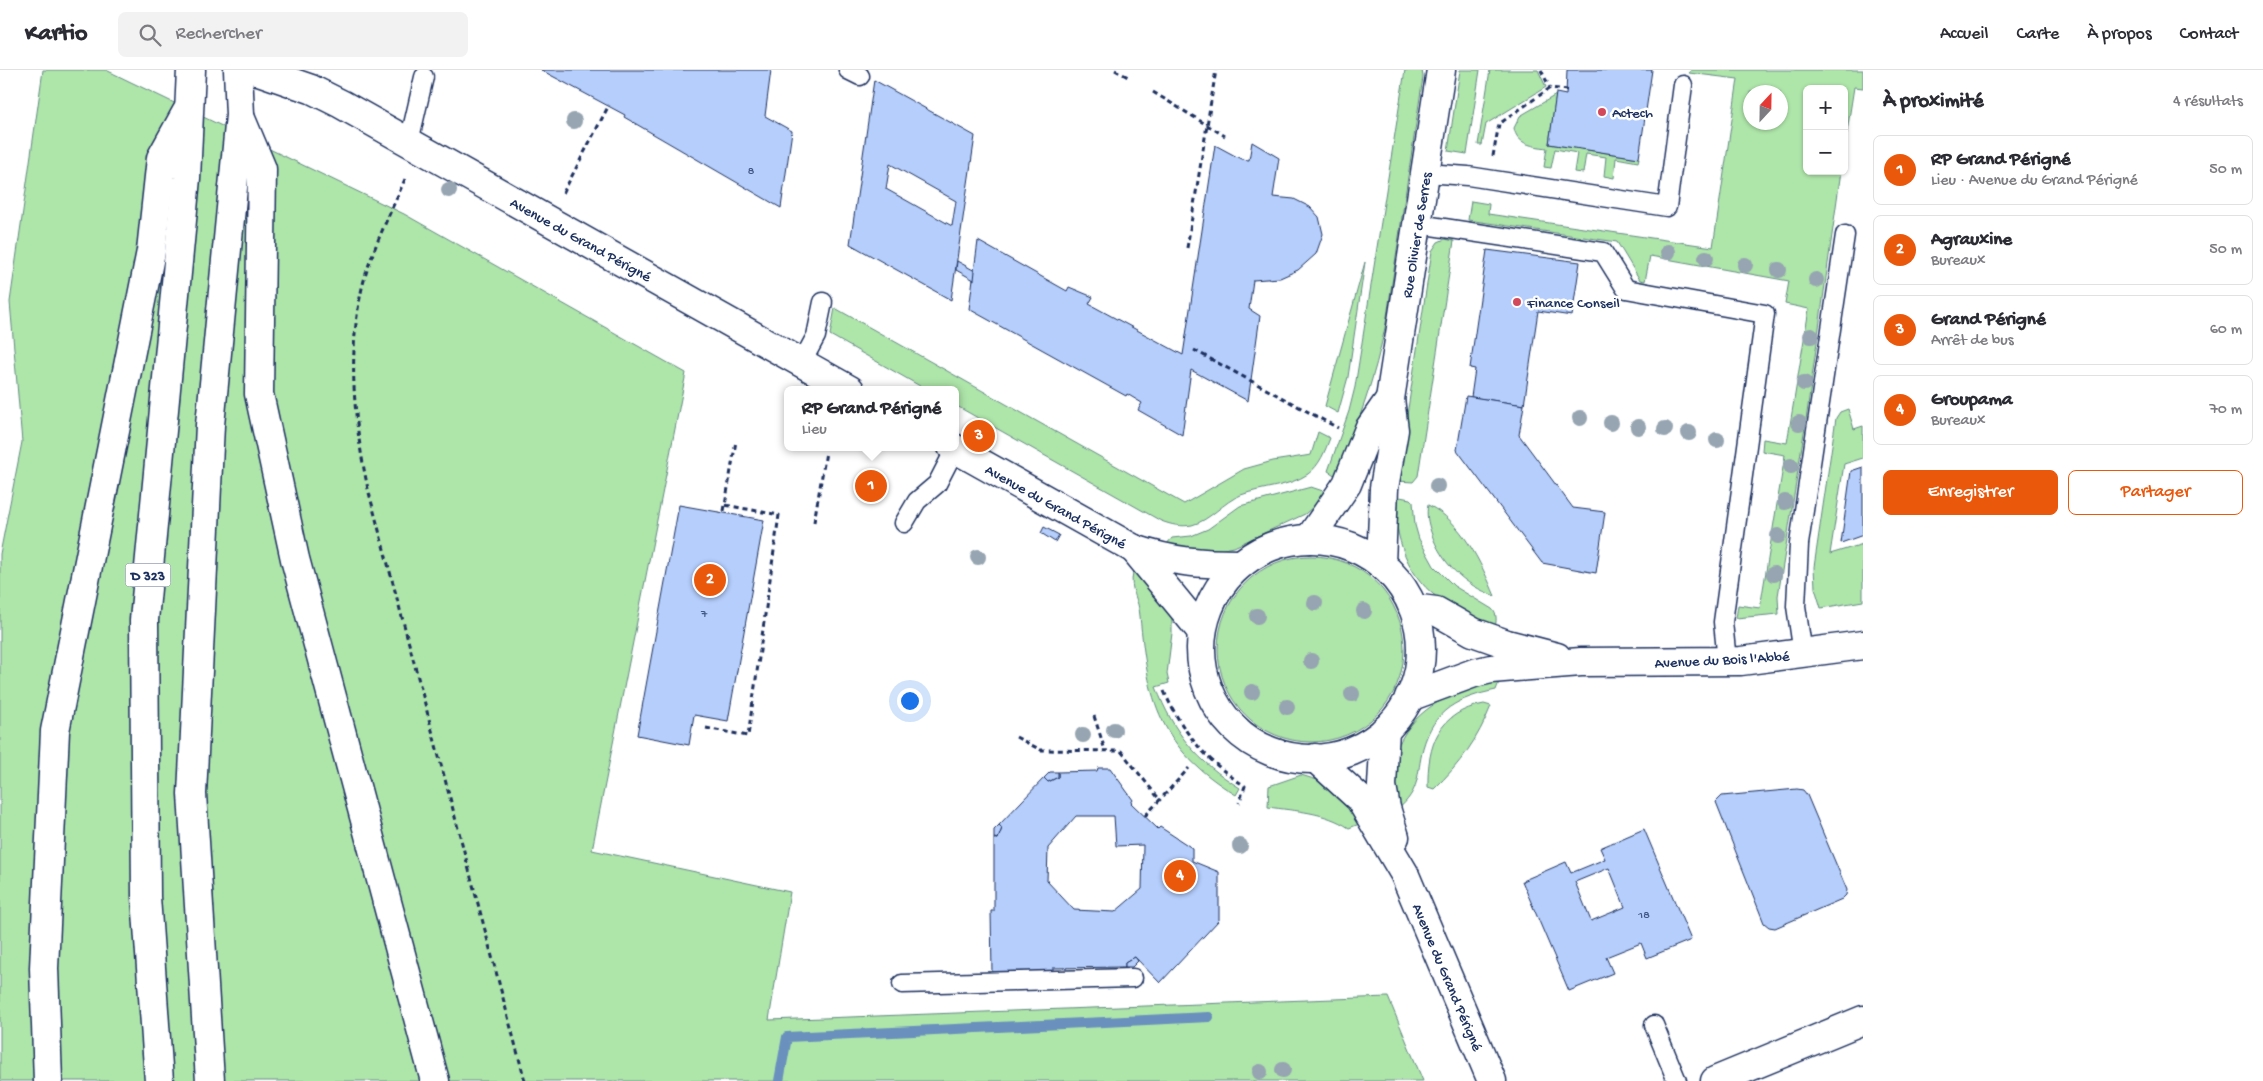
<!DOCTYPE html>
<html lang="fr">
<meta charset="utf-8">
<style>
:root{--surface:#fff;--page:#f2f2f3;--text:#2b2b33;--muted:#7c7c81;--line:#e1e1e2;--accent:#ea580c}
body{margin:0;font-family:"Gochi Hand",sans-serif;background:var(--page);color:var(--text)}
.controls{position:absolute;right:15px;top:15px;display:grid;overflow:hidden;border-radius:8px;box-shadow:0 1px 4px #0004}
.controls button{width:45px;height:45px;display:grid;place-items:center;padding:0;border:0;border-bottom:1px solid var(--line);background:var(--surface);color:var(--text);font:25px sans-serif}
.compass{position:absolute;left:1743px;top:15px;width:45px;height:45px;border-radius:50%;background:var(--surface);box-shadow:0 1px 4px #0004;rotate:22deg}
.you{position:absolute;left:909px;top:630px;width:18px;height:18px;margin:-12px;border:4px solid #fff;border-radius:50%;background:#1a73e8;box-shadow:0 0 0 8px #1a73e833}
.badge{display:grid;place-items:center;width:32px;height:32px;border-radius:50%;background:var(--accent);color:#fff;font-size:16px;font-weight:700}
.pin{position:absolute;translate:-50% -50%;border:2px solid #fff;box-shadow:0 1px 5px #0006}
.popup{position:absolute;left:784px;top:316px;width:175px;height:65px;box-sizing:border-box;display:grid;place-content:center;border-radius:8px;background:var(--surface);filter:drop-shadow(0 1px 4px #0005);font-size:16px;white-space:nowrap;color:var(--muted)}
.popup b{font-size:19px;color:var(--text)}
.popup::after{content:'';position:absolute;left:50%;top:100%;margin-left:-10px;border:10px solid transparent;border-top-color:var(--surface)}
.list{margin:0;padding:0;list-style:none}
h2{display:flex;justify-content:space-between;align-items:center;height:65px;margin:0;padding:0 20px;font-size:21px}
h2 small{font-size:16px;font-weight:400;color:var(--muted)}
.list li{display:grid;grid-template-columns:32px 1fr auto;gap:15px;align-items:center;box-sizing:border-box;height:70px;margin:0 10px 10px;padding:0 10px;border:1px solid var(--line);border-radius:8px}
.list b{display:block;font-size:19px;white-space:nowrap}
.list p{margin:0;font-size:16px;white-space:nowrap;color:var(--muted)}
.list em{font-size:16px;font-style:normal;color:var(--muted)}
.actions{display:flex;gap:10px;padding:15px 20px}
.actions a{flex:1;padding:11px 0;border:1px solid var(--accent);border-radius:8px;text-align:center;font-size:18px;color:var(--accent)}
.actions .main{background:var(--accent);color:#fff}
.icon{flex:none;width:28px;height:28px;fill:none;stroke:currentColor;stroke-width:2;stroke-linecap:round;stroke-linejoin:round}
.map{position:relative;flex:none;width:1863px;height:1011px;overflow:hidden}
header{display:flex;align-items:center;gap:30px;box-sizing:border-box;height:70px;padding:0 25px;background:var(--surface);border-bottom:1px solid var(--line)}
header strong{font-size:24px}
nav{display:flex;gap:28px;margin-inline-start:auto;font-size:18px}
.search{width:350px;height:45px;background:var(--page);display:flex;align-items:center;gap:12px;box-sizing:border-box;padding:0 18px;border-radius:8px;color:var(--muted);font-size:19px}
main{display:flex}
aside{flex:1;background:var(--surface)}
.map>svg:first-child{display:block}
.green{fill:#aee5a9;stroke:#648a84;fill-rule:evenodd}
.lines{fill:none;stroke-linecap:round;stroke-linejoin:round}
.stream{stroke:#6a90bd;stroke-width:10}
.building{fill:#b5cefc;stroke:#1b2f5e;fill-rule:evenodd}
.lane-casing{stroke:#1b2f5e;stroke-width:21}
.street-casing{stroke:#1b2f5e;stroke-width:31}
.secondary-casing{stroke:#1b2f5e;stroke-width:31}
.highway-casing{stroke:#1b2f5e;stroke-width:31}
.path{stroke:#1b2f5e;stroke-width:3;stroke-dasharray:5 4;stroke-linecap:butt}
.lane{stroke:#fff;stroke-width:18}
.street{stroke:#fff;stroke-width:28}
.secondary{stroke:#fff;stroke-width:28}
.highway{stroke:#fff;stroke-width:28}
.tree{fill:#96a5b1}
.poi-dot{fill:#d1495b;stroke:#fff;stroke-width:2}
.labels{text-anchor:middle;stroke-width:5;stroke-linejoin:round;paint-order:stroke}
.number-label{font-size:12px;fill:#425786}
.shield{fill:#fff;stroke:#5f6d8e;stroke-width:1}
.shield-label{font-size:14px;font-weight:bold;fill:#1b2f5e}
.poi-label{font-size:15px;fill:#1b2f5e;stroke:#fff;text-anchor:start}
.street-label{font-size:15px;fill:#1b2f5e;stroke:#fff}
</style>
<header>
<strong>Kartio</strong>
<div class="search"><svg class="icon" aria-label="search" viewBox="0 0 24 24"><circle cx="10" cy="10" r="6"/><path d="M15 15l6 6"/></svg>Rechercher</div>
<nav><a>Accueil</a><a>Carte</a><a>À propos</a><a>Contact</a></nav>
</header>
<main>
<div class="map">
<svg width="1863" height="1011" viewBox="0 0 1863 1011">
<rect width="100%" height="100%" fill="#fff"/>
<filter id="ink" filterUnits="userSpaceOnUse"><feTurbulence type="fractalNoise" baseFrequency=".02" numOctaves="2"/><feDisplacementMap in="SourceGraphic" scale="10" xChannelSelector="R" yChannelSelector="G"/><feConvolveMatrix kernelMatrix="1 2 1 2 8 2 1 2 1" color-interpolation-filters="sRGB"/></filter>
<g filter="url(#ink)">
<g class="green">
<polygon points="43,0 106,0 404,144 686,303 592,780 790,822 769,950 1388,927 1423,1011 0,1011 0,484 22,372 10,232"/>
<path d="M1405 0H1422L1423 7 1386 253C1375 307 1358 356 1336 406L1328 401 1349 341 1355 317Z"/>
<polygon points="1460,0 1480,0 1467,84 1448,81"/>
<polygon points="1490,0 1538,0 1546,17 1486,54 1482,75 1478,75"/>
<path d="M1691 0H1863V18L1854 17 1844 81V19H1807V101H1841L1806 350 1778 526 1779 544 1736 548 1738 535 1760 538 1785 385 1762 381 1763 369 1787 373 1809 239 1785 234 1789 211 1650 186 1645 211 1640 210 1617 172 1468 150 1471 131 1489 134 1488 144 1713 177 1738 9 1689 3ZM1750 22H1780V52H1750Z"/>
<path d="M1556 25 1549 74 1639 88 1638 92 1616 88 1614 108 1604 106 1606 87 1586 84 1583 103 1574 102 1577 83 1555 79 1551 98 1544 97 1547 78C1533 76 1517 75 1514 58L1520 46Z"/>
<polygon points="1445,169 1454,171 1418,406 1413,412 1397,411 1432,181 1438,172"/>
<polygon points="1365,192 1348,307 1338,343 1325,336"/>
<path d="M835 238 1184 434 1244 399 1273 391 1311 385 1318 362 1330 368C1325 381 1320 395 1308 404 1289 417 1262 417 1241 425 1223 432 1211 450 1192 455 1181 457 1172 455 1161 451L955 335V320H927L830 265Z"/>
<polygon points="1848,339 1854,359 1863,356 1863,388 1844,394 1830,484 1863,474 1863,531 1821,538 1815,518 1814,497 1836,348 1840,342"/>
<polygon points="1311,417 1329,423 1305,444 1234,477 1215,481 1164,477 1172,468 1191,466 1208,459 1240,436"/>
<path d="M1395 426 1410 429 1413 432 1415 455 1419 469 1434 496 1454 516 1492 539C1498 545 1496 551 1495 559 1478 550 1460 542 1444 532 1407 509 1394 467 1395 426Z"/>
<path d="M1428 435C1462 451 1481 493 1495 526 1464 515 1441 493 1431 462 1428 453 1426 444 1428 435Z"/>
<circle cx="1311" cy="579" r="93"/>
<path d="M1133 502 1142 506 1172 546V563L1167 604 1169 613 1156 617C1174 664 1197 691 1240 718L1236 725C1159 678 1148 631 1140 546 1139 528 1129 521 1133 502Z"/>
<path d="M1499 612 1496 620C1458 628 1434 639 1423 678 1416 706 1421 720 1397 740 1396 724 1392 706 1393 690 1394 683 1399 674 1402 668 1424 630 1459 621 1499 612Z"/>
<path d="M1484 634 1491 636C1478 669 1460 694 1434 719L1428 717C1427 674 1439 642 1484 634Z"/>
<path d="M1301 705 1327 713 1367 751 1349 758C1325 742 1296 741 1268 737L1269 716Z"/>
</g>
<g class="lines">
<polyline class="stream" points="779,1011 787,967 1209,947"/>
</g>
<g class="building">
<polygon points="541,0 771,0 765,46 792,61 781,138 624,47 625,45"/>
<polygon points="1567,0 1652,0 1639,88 1549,74 1556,23 1566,25"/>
<path d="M874 10 975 66 951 230 850 174ZM890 94 956 131 952 156 886 119Z"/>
<polygon points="1252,72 1279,88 1273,127 1294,129 1310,137 1319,147 1323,164 1316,184 1298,200 1280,208 1253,210 1249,239 1260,246 1248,331 1191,300 1182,365 1138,340 1142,333 1127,324 1126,326 969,239 978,171 1067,221 1069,217 1093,227 1089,234 1183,285 1215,75 1241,89 1249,90"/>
<polygon points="1487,180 1580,192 1572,246 1538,241 1524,335 1471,327 1475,299 1470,298"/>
<polygon points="957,191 975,201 974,210 956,200"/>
<polygon points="1466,326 1524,335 1519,365 1573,438 1605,442 1596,503 1542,493 1457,380"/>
<polygon points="1863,397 1863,465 1841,473 1851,401"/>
<polygon points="866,405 883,414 876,426 859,417"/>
<polygon points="679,435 764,450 728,651 694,645 689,675 637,665"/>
<polygon points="1044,457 1059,465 1055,472 1041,463"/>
<path d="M1098 698H1110L1133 730 1131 733 1158 759 1160 757 1192 778V791L1219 802V850L1160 913 1135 887 1125 893V897L1053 898V902L992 903 991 841H994V768L998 769 1002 758 999 755 1044 708 1048 712 1058 707V702L1097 701ZM1076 746H1114L1116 776 1143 775 1142 819 1115 842 1074 840 1047 811 1048 778Z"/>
<polygon points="1050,702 1058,702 1058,707 1048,712 1044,708"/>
<polygon points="1797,719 1803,720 1807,725 1847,820 1846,825 1842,829 1775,858 1769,857 1764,853 1716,732 1722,726"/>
<polygon points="999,755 1002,758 998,769 994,768 994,760"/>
<path d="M1644 759 1691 870 1647 888 1641 873 1606 887 1613 903 1569 921 1522 811 1566 792 1571 803 1605 789 1600 778ZM1609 798 1625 837 1591 851 1575 812Z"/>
<polygon points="1135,887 1138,891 1132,897 1125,897 1125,893"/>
</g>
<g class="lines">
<g class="lane-casing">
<g id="lane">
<polyline points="848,0 860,6"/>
<polyline points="409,72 424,7"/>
<polyline points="1426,103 1468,106 1667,137 1683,15"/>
<polyline points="1418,154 1603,182 1626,219 1765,244 1723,552 1727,591"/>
<polyline points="802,292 816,266 823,232"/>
<polyline points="904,453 917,431 937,414 955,379"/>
<polyline points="1803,584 1796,536 1799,474 1845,165"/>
<polyline points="902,914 1133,908"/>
<polyline points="1654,955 1677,1011"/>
</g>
</g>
<g class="street-casing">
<g id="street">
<polyline points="1309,469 1347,414 1369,359 1390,329"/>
<polyline points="1381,494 1384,418 1394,360 1390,329 1441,0"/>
<polyline points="1715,1011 1863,950"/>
</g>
</g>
<g class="secondary-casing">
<g id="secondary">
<polyline points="256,0 311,19 341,34 850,320"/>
<path d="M952 377 1134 479C1173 492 1200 494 1241 494"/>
<circle cx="1311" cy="579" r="110"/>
<polyline points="1134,479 1202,562"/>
<polyline points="1413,538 1436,541 1473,562 1507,574 1557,587"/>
<polyline points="1409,627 1474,603 1491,599 1581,592 1741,591 1863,575"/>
<polyline points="1385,660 1382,716 1386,738 1395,767"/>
<polyline points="1315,688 1360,729 1404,803 1492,1011"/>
</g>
</g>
<g class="highway-casing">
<g id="highway">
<polyline points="241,49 262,99 259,324 295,489 435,1011"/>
<polyline points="48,1011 44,898 55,661 151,181 161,88 186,43"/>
<polyline points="159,1011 146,827 144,550 186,108 191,0"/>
<polyline points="210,1011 192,724 210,355 240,45 238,0"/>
</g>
</g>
<g class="path">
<polyline points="1115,0 1130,8"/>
<polyline points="1541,0 1550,18"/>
<polyline points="1153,22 1225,66"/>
<polyline points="1493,86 1499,54 1550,18 1567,20"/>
<path d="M405 109C390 144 371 181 362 218 347 285 354 353 368 419L525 1011"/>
<polyline points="563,123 609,35"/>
<polyline points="1187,178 1216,0"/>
<polyline points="1194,280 1338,358"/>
<polyline points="724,441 736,371"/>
<polyline points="814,452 826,382"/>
<path d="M1164 621C1182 662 1207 692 1245 716L1239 733"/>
<polyline points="1094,646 1105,680"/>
<polyline points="706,658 748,666 779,445 725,435"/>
<polyline points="1016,667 1041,680 1121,681 1160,730"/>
<polyline points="1145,746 1189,698"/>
</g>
<use href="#lane" class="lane"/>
<use href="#street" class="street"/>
<use href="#secondary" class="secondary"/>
<use href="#highway" class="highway"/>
</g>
<g class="tree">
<circle cx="574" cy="51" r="8"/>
<circle cx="449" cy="120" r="8"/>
<circle cx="1668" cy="182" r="8"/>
<circle cx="1706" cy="188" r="8"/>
<circle cx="1745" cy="195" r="8"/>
<circle cx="1779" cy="200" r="8"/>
<circle cx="1816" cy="210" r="8"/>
<circle cx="1811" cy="266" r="8"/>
<circle cx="1804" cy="313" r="8"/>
<circle cx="1580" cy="348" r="8"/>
<circle cx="1611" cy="353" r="8"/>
<circle cx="1799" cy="353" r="8"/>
<circle cx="1638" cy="357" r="8"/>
<circle cx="1665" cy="359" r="8"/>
<circle cx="1689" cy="363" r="8"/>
<circle cx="1717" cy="370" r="8"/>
<circle cx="1791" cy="396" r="8"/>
<circle cx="1437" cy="416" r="8"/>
<circle cx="1785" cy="432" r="8"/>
<circle cx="1778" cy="466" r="8"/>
<circle cx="978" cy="487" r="8"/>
<circle cx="1774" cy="504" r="8"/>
<circle cx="1315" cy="533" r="8"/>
<circle cx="1364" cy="541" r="8"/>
<circle cx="1257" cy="546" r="8"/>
<circle cx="1311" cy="591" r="8"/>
<circle cx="1252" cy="622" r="8"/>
<circle cx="1352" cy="624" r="8"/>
<circle cx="1287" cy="637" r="8"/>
<circle cx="1114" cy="660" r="8"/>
<circle cx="1083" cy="665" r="8"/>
<circle cx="1240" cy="776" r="8"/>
<circle cx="1283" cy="1000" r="8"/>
<circle cx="1260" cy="1002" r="8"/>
</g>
</g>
<g class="poi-dot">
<circle cx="1602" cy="42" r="5"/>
<circle cx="1517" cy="232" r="5"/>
</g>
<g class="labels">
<g class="number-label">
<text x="751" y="104">8</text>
<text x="704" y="547">7</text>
<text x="1644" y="848">18</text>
</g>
<rect class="shield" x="125.5" y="493.5" width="45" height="23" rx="4"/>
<g class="shield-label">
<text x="148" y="510">D 323</text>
</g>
<g class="poi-label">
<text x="1612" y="47">Actech</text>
<text x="1527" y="237">Finance Conseil</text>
</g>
<g class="street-label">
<text transform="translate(1416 165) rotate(-81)" y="5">Rue Olivier de Serres</text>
<text transform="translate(581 169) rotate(29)" y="5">Avenue du Grand Périgné</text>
<text transform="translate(1056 436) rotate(29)" y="5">Avenue du Grand Périgné</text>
<text transform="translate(1722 589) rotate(-3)" y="5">Avenue du Bois l'Abbé</text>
<text transform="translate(1448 907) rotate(67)" y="5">Avenue du Grand Périgné</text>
</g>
</g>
</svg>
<div class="controls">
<button>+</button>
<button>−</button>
</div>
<svg class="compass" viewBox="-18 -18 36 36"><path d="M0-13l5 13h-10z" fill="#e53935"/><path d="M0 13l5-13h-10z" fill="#7c7c81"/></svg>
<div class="you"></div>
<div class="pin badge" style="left:871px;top:416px">1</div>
<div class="popup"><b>RP Grand Périgné</b>Lieu</div>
<div class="pin badge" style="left:710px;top:510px">2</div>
<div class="pin badge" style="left:979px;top:366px">3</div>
<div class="pin badge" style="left:1180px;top:806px">4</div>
</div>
<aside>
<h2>À proximité<small>4 résultats</small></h2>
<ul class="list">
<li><span class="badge">1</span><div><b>RP Grand Périgné</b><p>Lieu · Avenue du Grand Périgné</p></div><em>50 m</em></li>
<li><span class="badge">2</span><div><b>Agrauxine</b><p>Bureaux</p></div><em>50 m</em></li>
<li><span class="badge">3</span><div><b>Grand Périgné</b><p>Arrêt de bus</p></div><em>60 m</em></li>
<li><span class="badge">4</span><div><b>Groupama</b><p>Bureaux</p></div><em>70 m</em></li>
</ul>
<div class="actions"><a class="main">Enregistrer</a><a>Partager</a></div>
</aside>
</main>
